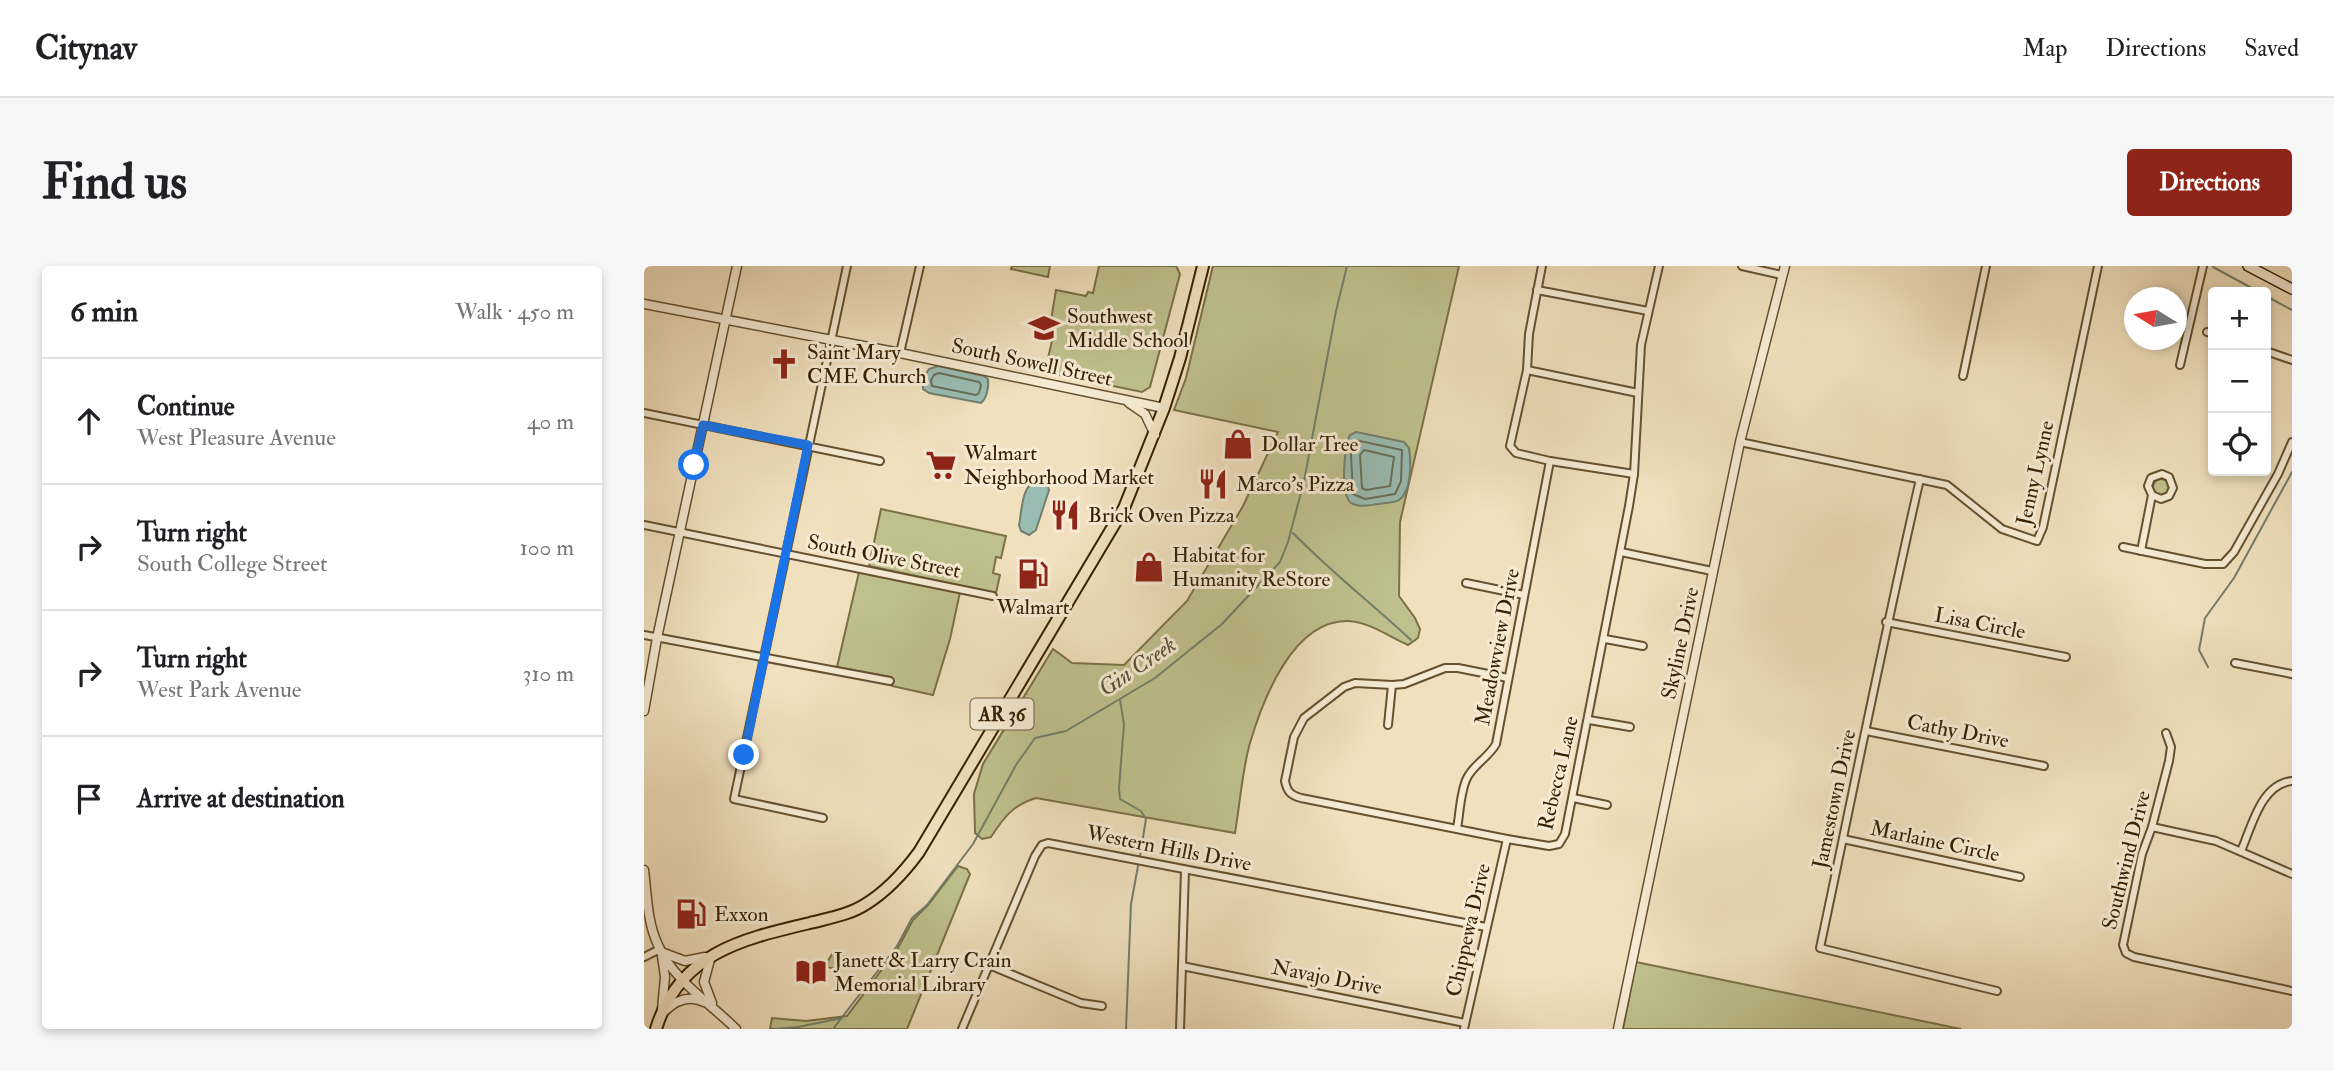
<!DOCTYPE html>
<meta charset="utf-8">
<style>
:root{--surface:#fff;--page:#f6f6f6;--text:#202124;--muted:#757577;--line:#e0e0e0;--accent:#8f2418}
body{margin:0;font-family:"IM FELL Double Pica",serif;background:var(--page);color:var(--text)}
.controls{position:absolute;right:21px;top:21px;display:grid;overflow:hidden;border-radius:7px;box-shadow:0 4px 10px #0003}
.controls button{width:63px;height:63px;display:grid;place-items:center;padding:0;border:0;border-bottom:2px solid var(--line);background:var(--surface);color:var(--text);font:35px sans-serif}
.compass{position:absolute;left:1480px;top:21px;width:63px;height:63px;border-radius:50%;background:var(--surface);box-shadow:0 4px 10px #0003;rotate:281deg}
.stop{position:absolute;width:21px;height:21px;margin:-16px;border:5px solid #1a73e8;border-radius:50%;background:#fff}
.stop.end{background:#1a73e8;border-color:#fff;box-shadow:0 2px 7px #0008}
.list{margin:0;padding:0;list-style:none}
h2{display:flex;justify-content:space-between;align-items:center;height:91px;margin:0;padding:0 28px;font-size:30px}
h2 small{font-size:23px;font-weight:400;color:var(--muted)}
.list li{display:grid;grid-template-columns:46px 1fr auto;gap:21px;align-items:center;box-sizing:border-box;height:126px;padding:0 28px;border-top:2px solid var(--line)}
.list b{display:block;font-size:26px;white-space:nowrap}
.list p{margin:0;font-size:23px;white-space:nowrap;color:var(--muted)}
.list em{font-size:23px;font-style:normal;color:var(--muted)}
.icon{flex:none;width:38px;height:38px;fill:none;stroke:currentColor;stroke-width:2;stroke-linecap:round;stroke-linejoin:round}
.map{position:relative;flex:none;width:1648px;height:763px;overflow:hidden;border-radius:7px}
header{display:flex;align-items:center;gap:42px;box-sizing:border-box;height:98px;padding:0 35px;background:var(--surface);border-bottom:2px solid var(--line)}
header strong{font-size:33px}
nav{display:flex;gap:38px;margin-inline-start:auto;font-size:24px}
.intro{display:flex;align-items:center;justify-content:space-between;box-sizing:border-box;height:168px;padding:0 42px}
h1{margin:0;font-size:49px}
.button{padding:18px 32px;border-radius:7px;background:var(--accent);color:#fff;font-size:24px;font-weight:700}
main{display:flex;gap:42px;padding:0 42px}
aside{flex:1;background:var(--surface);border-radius:7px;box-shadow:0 4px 10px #0003}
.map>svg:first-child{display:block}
.green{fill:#bfc18d;stroke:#7b7147;stroke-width:2}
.water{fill:#9abdb3;stroke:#727f6c;stroke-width:2}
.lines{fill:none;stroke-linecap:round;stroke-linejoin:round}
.shore{stroke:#686f5a;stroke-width:2}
.stream{stroke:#727f6c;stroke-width:2}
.minor-casing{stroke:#655130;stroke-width:10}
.tertiary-casing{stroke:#655130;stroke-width:11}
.secondary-casing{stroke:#372101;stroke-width:12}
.primary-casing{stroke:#372101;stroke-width:14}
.minor{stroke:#f5ebd4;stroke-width:6}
.tertiary{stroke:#f5ebd4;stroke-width:8}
.secondary{stroke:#f5ebd4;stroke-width:9}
.primary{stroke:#f0e0bd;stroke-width:10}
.route{stroke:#1a73e8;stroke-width:9}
.labels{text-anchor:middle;stroke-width:6;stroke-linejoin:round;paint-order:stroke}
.shield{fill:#f5ebd4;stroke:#705e40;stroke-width:2}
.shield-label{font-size:19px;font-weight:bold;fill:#372101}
.poi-label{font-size:21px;fill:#372101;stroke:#f5ebd4;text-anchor:start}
.street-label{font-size:21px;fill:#372101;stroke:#f5ebd4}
.water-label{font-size:23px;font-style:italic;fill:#555036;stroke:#f5ebd4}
</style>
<header>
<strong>Citynav</strong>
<nav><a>Map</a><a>Directions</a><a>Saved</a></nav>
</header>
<div class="intro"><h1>Find us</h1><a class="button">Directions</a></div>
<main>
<aside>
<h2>6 min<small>Walk · 450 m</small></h2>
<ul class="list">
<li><svg class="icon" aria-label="ahead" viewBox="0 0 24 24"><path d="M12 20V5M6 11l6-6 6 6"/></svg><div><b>Continue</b><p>West Pleasure Avenue</p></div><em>40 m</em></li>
<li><svg class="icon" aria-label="right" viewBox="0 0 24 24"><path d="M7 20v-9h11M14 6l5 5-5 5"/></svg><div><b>Turn right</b><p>South College Street</p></div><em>100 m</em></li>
<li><svg class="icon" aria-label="right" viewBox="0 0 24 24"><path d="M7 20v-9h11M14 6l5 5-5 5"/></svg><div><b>Turn right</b><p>West Park Avenue</p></div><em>310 m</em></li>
<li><svg class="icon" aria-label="arrive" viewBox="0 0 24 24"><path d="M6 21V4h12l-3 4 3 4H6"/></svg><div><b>Arrive at destination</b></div></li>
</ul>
</aside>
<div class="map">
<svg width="1648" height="763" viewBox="0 0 1648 763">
<rect width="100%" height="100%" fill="#f0e0bd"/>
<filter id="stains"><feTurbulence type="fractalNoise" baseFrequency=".00286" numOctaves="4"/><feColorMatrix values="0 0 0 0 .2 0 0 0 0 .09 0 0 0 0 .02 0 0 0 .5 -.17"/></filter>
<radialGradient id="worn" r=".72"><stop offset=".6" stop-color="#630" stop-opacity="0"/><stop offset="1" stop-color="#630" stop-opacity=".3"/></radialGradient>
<g class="green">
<polygon points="368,0 406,0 404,11 367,3"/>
<polygon points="455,0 532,0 536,8 506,121 498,126 401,106 409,70 407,54 412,24 442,30 444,26 449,27"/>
<path d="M569 0H815L756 256 755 330 771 352 776 363 774 372 764 379C745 371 726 356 704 355 649 354 619 433 606 477 598 505 596 538 591 567L392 532C369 539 360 551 347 571L338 573 331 567 330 528 339 498 409 383 428 397 480 399 543 335 599 240 634 166 530 144 542 112Z"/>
<circle cx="1517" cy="221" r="8"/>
<polygon points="237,243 362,270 357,292 352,291 349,307 356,309 352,327 225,300"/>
<polygon points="215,306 316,326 306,373 289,429 248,420 247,411 193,401"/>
<polygon points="314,600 323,603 326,608 263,763 126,763 128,752 162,755 203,750 254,682 269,654 284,639"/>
<polygon points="191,684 200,690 197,704 183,701 185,693"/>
<polygon points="992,696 1317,763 979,763"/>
</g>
<g class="water">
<path d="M294 100 340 110 344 113C345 121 343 132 337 137L285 127 279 123V112L285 103Z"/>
<path d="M712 166 760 176 765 182C767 196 768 225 755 234 750 237 740 237 734 238 726 239 715 242 707 237 696 229 700 180 706 169Z"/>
<path d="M392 215 403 218 405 224 392 264 385 269 377 265 375 259C378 246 377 220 392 215Z"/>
</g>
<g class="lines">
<g class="shore">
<polygon points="295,107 335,116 337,119 335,127 332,129 288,120 287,114 290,109"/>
<polygon points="711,174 758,184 757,215 751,228 721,233 709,228 707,188"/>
<polygon points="720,184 750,191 746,220 722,224 718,222 716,189"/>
</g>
<g class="stream">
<polyline points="1569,1 1615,26"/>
<polyline points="1622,30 1648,44"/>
<path d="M649 267C686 305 728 338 767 374"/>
<polyline points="1564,401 1555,384 1561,352 1590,312 1648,206"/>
<polyline points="476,434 480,458 475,522 476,533 497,545 502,553 496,590"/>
<polyline points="131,763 154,761 198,752"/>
<polyline points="189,763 253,680 268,652 283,639 329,578 372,499 391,472 422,465 511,412 578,358 636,296 644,276 660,215 692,45 703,0"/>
<polyline points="482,763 487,638 494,600"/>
</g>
<g class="minor-casing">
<g id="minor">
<polyline points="898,0 885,68 883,104 866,180 872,187 906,195 990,208"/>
<polyline points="1098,0 1138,9"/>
<polyline points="893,24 1004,45"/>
<polyline points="1563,66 1569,68"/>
<polyline points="1622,85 1648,94"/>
<polyline points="256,87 276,0"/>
<polyline points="1536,99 1559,0"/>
<polyline points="883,104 994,127"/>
<polyline points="1319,110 1342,0"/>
<polyline points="0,147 236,195"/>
<polyline points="1096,176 1303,219 1358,263 1393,275 1399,261 1454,0"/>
<path d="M1276 213C1240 369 1209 526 1176 682L1353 725"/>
<polyline points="0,259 349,330"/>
<polyline points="1479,281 1561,298 1579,298 1590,286 1634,208 1648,176"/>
<polyline points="1497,285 1508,229 1517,233 1525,230 1529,222 1525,211 1518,208 1507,212 1504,220 1508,229"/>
<polyline points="977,286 1068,305"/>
<polyline points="822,317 880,329"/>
<polyline points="1242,356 1422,391"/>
<polyline points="0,369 246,415"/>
<polyline points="961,373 999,380"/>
<polyline points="1591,397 1648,408"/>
<path d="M864 412 814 402H801L760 418 748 419 711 417 700 421 660 452 650 471 641 515C643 525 646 529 657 532L863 573 905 580 915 578 921 568 985 240 990 208 997 79 1015 0"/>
<polyline points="945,454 986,461"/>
<polyline points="744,459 748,419"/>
<polyline points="1222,465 1400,500"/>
<polyline points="1522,467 1527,481 1525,495 1508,561 1498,588 1479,679 1482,687 1490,691 1648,725"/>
<polyline points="929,532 963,539"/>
<polyline points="179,552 90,533 203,0"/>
<polyline points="1508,561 1572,575 1648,608"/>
<path d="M813 562C816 547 816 526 823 512 830 498 845 491 852 478L906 195"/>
<polyline points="1199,573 1376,611"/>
<path d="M1597 585C1608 560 1617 518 1648 515"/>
<polyline points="0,691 16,683"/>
<polyline points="345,699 437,737 458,740"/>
<polyline points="538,700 821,757"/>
<polyline points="318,763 391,590 398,579 404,577 842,661"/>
<polyline points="536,763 541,604"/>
<polyline points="820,763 863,573"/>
</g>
</g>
<g class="tertiary-casing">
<g id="tertiary">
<polyline points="0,38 256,87 520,142"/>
<polyline points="485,137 501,148 511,169"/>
<polyline points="0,445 13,372 93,0"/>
<path d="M0 604C3 628 3 656 14 679 29 714 66 737 92 763"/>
<polyline points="17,686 41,695 61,691"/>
<polyline points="67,690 60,716 68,737"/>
<polyline points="18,743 21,711 18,690"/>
<path d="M21 745C32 734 45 729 60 736"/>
<polyline points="974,763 1096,176 1141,0"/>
</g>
</g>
<g class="secondary-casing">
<polyline id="secondary" points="1604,0 1648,23"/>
</g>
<g class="primary-casing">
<path id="primary" d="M12 763C35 687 98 673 166 657 185 652 205 649 222 638 243 625 261 605 275 586L480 242 520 142 536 92 559 0"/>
</g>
<use href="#minor" class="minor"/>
<use href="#tertiary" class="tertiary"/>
<use href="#secondary" class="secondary"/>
<use href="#primary" class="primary"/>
</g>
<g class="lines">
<polyline class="route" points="50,199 59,159 164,179 100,489"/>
</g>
<defs>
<g id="school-bare" transform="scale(2.415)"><path d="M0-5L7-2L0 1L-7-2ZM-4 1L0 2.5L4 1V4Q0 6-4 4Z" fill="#8f2418" stroke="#f5ebd4" stroke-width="2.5" paint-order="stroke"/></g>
<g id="church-bare" transform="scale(2.415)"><path d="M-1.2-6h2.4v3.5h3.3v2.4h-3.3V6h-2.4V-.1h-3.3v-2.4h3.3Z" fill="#8f2418" stroke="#f5ebd4" stroke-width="2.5" paint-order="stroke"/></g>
<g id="shop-bare" transform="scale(2.415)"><path d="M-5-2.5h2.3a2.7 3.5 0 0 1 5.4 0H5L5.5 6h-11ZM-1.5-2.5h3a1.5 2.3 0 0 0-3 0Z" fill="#8f2418" stroke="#f5ebd4" stroke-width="2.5" paint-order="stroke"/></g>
<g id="supermarket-bare" transform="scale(2.415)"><path d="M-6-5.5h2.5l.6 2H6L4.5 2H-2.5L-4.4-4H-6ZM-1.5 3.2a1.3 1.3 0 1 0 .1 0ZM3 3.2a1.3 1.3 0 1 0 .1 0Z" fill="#8f2418" stroke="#f5ebd4" stroke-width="2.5" paint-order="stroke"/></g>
<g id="restaurant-bare" transform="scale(2.415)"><path d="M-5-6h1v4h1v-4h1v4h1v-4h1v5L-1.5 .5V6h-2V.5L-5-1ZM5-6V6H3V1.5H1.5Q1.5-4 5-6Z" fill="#8f2418" stroke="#f5ebd4" stroke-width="2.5" paint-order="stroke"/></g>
<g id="fuel-bare" transform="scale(2.415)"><path d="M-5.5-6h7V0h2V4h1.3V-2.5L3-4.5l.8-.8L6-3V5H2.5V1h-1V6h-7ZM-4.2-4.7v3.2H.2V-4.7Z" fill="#8f2418" stroke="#f5ebd4" stroke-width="2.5" paint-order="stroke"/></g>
<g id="library-bare" transform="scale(2.415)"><path d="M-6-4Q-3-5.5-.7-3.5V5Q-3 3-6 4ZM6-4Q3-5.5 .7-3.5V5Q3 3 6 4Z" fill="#8f2418" stroke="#f5ebd4" stroke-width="2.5" paint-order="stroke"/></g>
</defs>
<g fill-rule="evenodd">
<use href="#school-bare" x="400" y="62"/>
<use href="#church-bare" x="140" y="98"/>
<use href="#shop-bare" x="594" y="178"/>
<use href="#supermarket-bare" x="297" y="199"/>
<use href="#restaurant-bare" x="569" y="218"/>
<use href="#restaurant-bare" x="421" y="249"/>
<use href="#shop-bare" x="505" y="301"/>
<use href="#fuel-bare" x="389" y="308"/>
<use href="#fuel-bare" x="47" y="648"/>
<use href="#library-bare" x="167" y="706"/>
</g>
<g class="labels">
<rect class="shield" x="326.5" y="432.5" width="63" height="31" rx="5"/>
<g class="shield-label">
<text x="358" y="455">AR 36</text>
</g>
<g class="poi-label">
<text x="423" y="57">Southwest<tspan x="423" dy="24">Middle School</tspan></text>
<text x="163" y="93">Saint Mary<tspan x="163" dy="24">CME Church</tspan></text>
<text x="617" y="185">Dollar Tree</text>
<text x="320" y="194">Walmart<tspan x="320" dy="24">Neighborhood Market</tspan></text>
<text x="592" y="225">Marco's Pizza</text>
<text x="444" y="256">Brick Oven Pizza</text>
<text x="528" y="296">Habitat for<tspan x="528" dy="24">Humanity ReStore</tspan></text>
<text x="389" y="348" text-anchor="middle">Walmart</text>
<text x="70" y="655">Exxon</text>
<text x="190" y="701">Janett &amp; Larry Crain<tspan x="190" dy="24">Memorial Library</tspan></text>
</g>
<g class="street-label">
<text transform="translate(388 96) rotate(12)" y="7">South Sowell Street</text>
<text transform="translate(1391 207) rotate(-77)" y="7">Jenny Lynne</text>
<text transform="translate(240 290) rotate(11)" y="7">South Olive Street</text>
<text transform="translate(1336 357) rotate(11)" y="7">Lisa Circle</text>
<text transform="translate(1036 377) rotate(-78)" y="7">Skyline Drive</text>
<text transform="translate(853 381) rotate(-79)" y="7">Meadowview Drive</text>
<text transform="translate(1314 465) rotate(11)" y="7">Cathy Drive</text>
<text transform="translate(914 507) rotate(-77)" y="7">Rebecca Lane</text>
<text transform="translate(1190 533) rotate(-78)" y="7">Jamestown Drive</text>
<text transform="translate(1291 575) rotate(12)" y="7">Marlaine Circle</text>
<text transform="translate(525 582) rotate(11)" y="7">Western Hills Drive</text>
<text transform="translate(1482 594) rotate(-76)" y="7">Southwind Drive</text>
<text transform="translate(824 664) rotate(-77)" y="7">Chippewa Drive</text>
<text transform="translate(683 711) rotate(11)" y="7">Navajo Drive</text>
</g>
<g class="water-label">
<text transform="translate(493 400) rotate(-34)" y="8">Gin Creek</text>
</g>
</g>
<rect width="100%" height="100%" filter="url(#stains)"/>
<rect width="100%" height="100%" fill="url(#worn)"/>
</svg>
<div class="controls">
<button>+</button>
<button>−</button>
<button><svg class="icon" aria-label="locate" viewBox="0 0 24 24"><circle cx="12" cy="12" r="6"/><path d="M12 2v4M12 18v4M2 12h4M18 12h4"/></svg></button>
</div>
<svg class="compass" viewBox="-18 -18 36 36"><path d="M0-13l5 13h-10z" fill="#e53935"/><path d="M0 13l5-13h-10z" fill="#757577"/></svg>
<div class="stop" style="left:50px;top:199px"></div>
<div class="stop end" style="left:100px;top:489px"></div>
</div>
</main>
